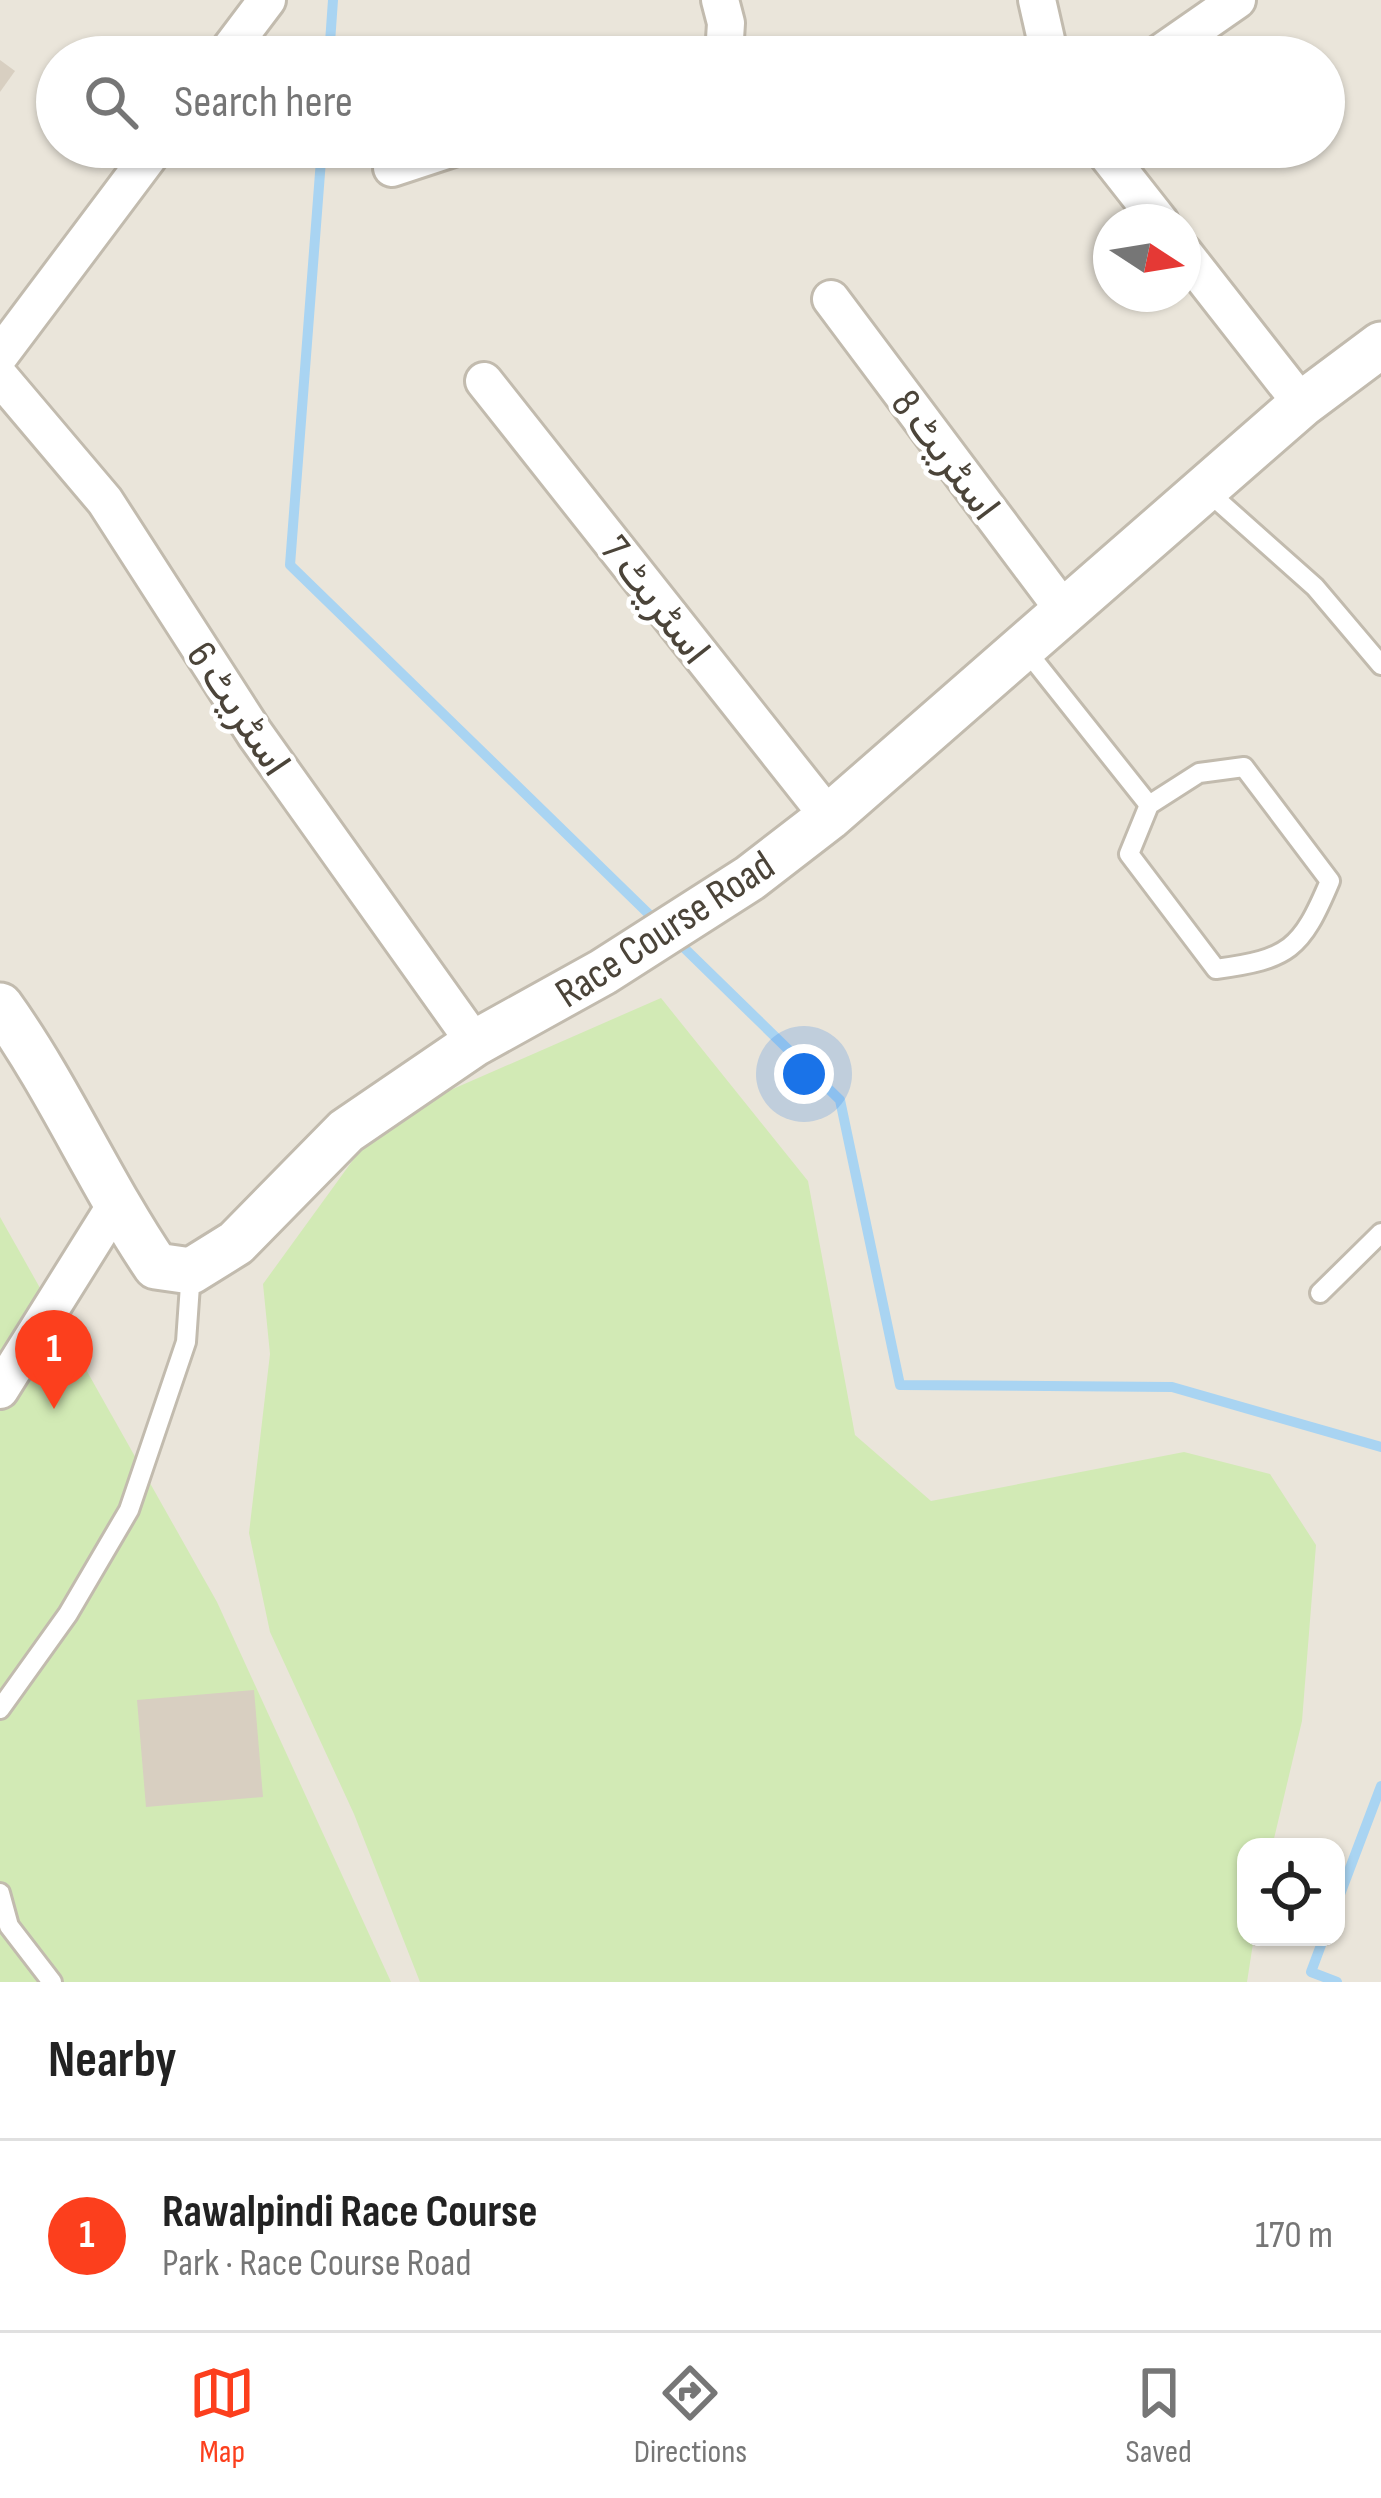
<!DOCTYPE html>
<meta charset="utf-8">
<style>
:root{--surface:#fff;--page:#f6f6f6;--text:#222;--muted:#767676;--line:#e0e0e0;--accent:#fc3f1d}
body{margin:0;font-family:"Sofia Sans Condensed",Vazirmatn,sans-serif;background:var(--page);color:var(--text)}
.controls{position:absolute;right:36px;bottom:36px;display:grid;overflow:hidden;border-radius:24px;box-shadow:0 3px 9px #0004}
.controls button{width:108px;height:108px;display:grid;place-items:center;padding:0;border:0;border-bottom:3px solid var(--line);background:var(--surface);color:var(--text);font:60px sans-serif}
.compass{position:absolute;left:1093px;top:204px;width:108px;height:108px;border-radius:50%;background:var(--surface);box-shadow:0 3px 9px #0004;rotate:102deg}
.you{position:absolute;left:804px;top:1074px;width:42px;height:42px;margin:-30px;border:9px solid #fff;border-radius:50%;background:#1a73e8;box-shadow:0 0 0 18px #1a73e833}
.badge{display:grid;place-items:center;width:78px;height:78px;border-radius:50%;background:var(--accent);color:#fff;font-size:39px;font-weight:700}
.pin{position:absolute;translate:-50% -99px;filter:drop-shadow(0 3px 6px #0008)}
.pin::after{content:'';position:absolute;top:63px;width:42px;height:36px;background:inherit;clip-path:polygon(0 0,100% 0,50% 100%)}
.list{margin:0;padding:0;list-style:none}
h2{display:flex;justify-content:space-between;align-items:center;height:156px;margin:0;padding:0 48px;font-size:51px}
h2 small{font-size:39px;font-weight:400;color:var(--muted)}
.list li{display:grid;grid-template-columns:78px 1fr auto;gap:36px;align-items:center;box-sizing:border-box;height:192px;padding:0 48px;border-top:3px solid var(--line)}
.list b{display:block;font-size:45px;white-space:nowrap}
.list p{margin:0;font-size:39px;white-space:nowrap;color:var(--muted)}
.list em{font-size:39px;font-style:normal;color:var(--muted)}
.icon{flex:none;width:66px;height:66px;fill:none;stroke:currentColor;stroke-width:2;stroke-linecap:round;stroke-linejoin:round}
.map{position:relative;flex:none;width:1381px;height:1982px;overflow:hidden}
.search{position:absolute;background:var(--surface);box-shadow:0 3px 9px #0004;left:36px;right:36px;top:36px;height:132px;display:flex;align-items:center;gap:30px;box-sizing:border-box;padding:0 42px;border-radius:66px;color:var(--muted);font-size:45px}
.sheet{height:348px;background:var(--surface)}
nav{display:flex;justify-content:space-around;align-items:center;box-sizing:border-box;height:168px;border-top:3px solid var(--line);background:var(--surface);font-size:33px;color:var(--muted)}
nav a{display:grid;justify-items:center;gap:6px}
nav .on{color:var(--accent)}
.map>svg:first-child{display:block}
.residential{fill:#eae5da;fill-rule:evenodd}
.green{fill:#d2eab5}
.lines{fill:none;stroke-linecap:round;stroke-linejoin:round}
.stream{stroke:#a9d4f2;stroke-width:10}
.building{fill:#d8cfc1}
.service-casing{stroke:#c2bbae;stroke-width:24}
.minor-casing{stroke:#c2bbae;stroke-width:42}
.tertiary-casing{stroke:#c2bbae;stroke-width:51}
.service{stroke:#fff;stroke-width:18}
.minor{stroke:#fff;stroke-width:36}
.tertiary{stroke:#fff;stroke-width:45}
.labels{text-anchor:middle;stroke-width:9;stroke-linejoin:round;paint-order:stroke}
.street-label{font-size:42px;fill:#4b4439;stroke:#fff}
</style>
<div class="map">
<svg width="1381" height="1982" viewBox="0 0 1381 1982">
<rect width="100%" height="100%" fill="#f6f3ec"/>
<path class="residential" d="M0 0H1381V1982H0ZM57 57H1324V147H57ZM1111 222H1183V294H1111ZM1246 1847H1336V1937H1246Z"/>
<g class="green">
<polygon points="661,998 808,1181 855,1435 931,1501 1184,1452 1270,1474 1316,1545 1302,1721 1272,1847 1246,1847 1246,1937 1254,1937 1247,1982 420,1982 354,1814 270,1632 249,1533 270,1354 263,1284 382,1120"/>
<polygon points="0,1217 217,1602 391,1982 0,1982"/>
</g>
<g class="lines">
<g class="stream">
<polyline points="329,57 333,0"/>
<polyline points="322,147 290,565 658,923"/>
<polyline points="676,940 840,1100 900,1385 1172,1387 1381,1447"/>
<polyline points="1336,1905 1381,1786"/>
<polyline points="1324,1937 1311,1972 1337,1982"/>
</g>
</g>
<g class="building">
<polygon points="0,60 15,71 0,92"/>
<polygon points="254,1690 263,1797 146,1807 137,1700"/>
</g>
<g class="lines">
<g class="service-casing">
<g id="service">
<polyline points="1206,490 1315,587 1381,665"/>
<polyline points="1025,649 1149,805"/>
<path d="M1244 767 1330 881C1301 950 1289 959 1216 969L1129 854 1149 805 1199 773Z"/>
<polyline points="1320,1293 1381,1233"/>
<polyline points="0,1709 68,1614 129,1510 186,1342 191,1271"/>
<polyline points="0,1893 9,1926 52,1982"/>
</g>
</g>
<g class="minor-casing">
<g id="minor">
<polyline points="1037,0 1050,57"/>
<polyline points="224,57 267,0"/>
<polyline points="719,57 724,55 726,23 720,0"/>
<polyline points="1155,57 1237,0"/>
<polyline points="1101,147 1160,222"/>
<polyline points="392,168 456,147"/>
<polyline points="1183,252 1302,404"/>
<polyline points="831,299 1063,609"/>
<polyline points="0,355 156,147"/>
<polyline points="0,377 105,501 255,734 475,1043"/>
<polyline points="484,381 829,817"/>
<polyline points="0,1390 115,1206"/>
</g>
</g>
<g class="tertiary-casing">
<path id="tertiary" d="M0 1006C59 1088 99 1182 156 1266L191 1271 236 1243 346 1131 475 1043 603 972 750 878 829 817 1302 404 1381 345"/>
</g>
<use href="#service" class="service"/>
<use href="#minor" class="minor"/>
<use href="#tertiary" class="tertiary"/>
</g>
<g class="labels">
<g class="street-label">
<text transform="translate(947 454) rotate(53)" y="15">اسٹریٹ 8</text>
<text transform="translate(657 599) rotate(52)" y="15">اسٹریٹ 7</text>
<text transform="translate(240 708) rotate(56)" y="15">اسٹریٹ 6</text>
<text transform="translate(664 928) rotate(-33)" y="15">Race Course Road</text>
</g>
</g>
</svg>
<div class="controls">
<button><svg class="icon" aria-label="locate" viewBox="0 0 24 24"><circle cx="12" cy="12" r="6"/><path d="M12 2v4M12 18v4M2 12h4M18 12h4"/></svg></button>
</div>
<svg class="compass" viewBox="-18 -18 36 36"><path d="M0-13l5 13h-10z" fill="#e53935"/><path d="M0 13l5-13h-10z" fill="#767676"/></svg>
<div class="you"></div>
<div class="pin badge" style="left:54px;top:1409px">1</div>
<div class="search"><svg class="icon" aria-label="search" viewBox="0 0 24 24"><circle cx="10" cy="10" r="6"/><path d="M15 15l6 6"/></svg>Search here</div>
</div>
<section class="sheet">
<h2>Nearby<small></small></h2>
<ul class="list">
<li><span class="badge">1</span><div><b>Rawalpindi Race Course</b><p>Park · Race Course Road</p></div><em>170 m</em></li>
</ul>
</section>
<nav>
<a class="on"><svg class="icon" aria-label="map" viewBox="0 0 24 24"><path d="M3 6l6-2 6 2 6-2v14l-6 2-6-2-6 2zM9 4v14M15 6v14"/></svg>Map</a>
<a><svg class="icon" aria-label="directions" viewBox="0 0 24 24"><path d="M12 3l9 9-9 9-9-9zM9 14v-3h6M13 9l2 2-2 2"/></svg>Directions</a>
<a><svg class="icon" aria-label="saved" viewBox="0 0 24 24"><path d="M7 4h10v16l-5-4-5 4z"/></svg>Saved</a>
</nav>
